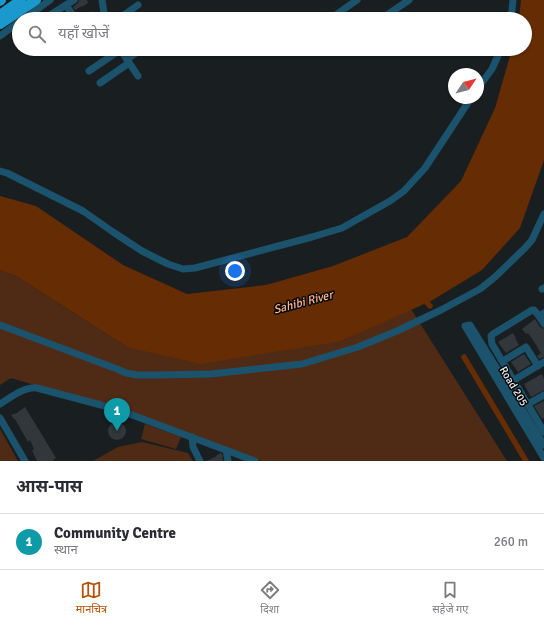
<!DOCTYPE html>
<html lang="hi">
<meta charset="utf-8">
<style>
:root{--surface:#fff;--page:#f2f2f3;--text:#2b2b33;--muted:#7c7c81;--line:#e1e1e2;--accent:#b45309}
body{margin:0;font-family:Signika,"Noto Sans Devanagari",sans-serif;background:var(--page);color:var(--text)}
.compass{position:absolute;left:448px;top:68px;width:36px;height:36px;border-radius:50%;background:var(--surface);box-shadow:0 1px 3px #0004;rotate:55deg}
.you{position:absolute;left:235px;top:271px;width:14px;height:14px;margin:-10px;border:3px solid #fff;border-radius:50%;background:#1a73e8;box-shadow:0 0 0 6px #1a73e833}
.badge{display:grid;place-items:center;width:26px;height:26px;border-radius:50%;background:var(--accent);color:#fff;font-size:13px;font-weight:700}
.pin{position:absolute;translate:-50% -33px;filter:drop-shadow(0 1px 2px #0008)}
.pin::after{content:'';position:absolute;top:21px;width:14px;height:12px;background:inherit;clip-path:polygon(0 0,100% 0,50% 100%)}
.list{margin:0;padding:0;list-style:none}
h2{display:flex;justify-content:space-between;align-items:center;height:52px;margin:0;padding:0 16px;font-size:17px}
h2 small{font-size:13px;font-weight:400;color:var(--muted)}
.list li{display:grid;grid-template-columns:26px 1fr auto;gap:12px;align-items:center;box-sizing:border-box;height:56px;padding:0 16px;border-top:1px solid var(--line)}
.list b{display:block;font-size:15px;white-space:nowrap}
.list p{margin:0;font-size:13px;white-space:nowrap;color:var(--muted)}
.list em{font-size:13px;font-style:normal;color:var(--muted)}
.icon{flex:none;width:22px;height:22px;fill:none;stroke:currentColor;stroke-width:2;stroke-linecap:round;stroke-linejoin:round}
.map{position:relative;flex:none;width:544px;height:461px;overflow:hidden}
.search{position:absolute;background:var(--surface);box-shadow:0 1px 3px #0004;left:12px;right:12px;top:12px;height:44px;display:flex;align-items:center;gap:10px;box-sizing:border-box;padding:0 14px;border-radius:22px;color:var(--muted);font-size:15px}
.sheet{height:108px;background:var(--surface)}
nav{display:flex;justify-content:space-around;align-items:center;box-sizing:border-box;height:56px;border-top:1px solid var(--line);background:var(--surface);font-size:11px;color:var(--muted)}
nav a{display:grid;justify-items:center;gap:2px}
nav .on{color:var(--accent)}
.map>svg:first-child{display:block}
.green{fill:#4f2b16}
.water{fill:#662c03}
.lines{fill:none;stroke-linecap:round;stroke-linejoin:round}
.canal{stroke:#662c03;stroke-width:5.5}
.building{fill:#31373a}
.minor{stroke:#1c536c;stroke-width:7}
.highway{stroke:#1c99cc;stroke-width:10}
.labels{text-anchor:middle;stroke-width:3;stroke-linejoin:round;paint-order:stroke}
.street-label{font-size:11px;fill:#ebeef0;stroke:#060809}
.water-label{font-size:12px;font-style:italic;fill:#feb48d;stroke:#060809}
</style>
<div class="map">
<svg width="544" height="461" viewBox="0 0 544 461">
<rect width="100%" height="100%" fill="#191e21"/>
<g class="green">
<polygon points="0,270 16,276 127,347 342,341 411,309 507,461 262,461 137,415 11,378 0,385"/>
<polygon points="145,424 181,437 176,449 141,439"/>
<polygon points="0,429 18,461 0,461"/>
<polygon points="142,442 188,453 193,461 93,461 118,447"/>
</g>
<polygon class="water" points="521,0 544,0 544,160 520,228 482,270 431,301 342,341 201,364 127,347 16,276 0,270 0,196 36,206 123,265 187,294 266,285 333,266 407,237 461,181 495,108 512,49 525,49 525,19 519,19"/>
<g class="lines">
<g class="canal">
<polyline points="422,297 430,306"/>
<polyline points="464,357 526,461"/>
</g>
</g>
<g class="building">
<polygon points="79,0 87,0 88,3 82,7 82,6 75,10 73,7 78,3"/>
<polygon points="92,11 96,16 91,19 89,19 86,14"/>
<polygon points="535,319 540,327 544,329 544,357 539,359 537,356 541,353 537,347 537,346 528,333 526,334 522,329"/>
<polygon points="513,333 516,338 515,338 519,345 506,353 498,342"/>
<polygon points="524,354 531,364 518,372 511,362"/>
<polygon points="542,374 544,379 544,390 531,397 524,384"/>
<polygon points="544,401 544,418 542,419 534,406"/>
<polygon points="25,407 56,458 53,460 54,461 37,461 32,450 34,449 30,440 28,442 15,419 14,419 11,415 17,413"/>
<circle cx="117" cy="431" r="9"/>
<polygon points="220,453 222,454 223,461 206,461 215,457"/>
</g>
<g class="lines">
<g class="minor">
<polyline points="74,0 66,5 75,19"/>
<polyline points="102,0 105,19"/>
<polyline points="47,17 66,5"/>
<polyline points="384,17 409,0"/>
<polyline points="24,19 50,0"/>
<polyline points="118,19 138,5"/>
<polyline points="142,19 145,17"/>
<polyline points="330,19 357,0"/>
<polyline points="511,19 513,0"/>
<polyline points="0,36 19,22"/>
<polyline points="92,49 93,49"/>
<polyline points="120,49 138,76"/>
<polyline points="58,51 60,49"/>
<polyline points="127,59 142,49"/>
<polyline points="89,71 120,50"/>
<polyline points="100,83 129,63"/>
<polyline points="478,88 492,69 501,49"/>
<polyline points="0,171 7,173 83,211 113,232 142,251 168,264 183,269 195,268 312,237 342,228 390,201 404,191 425,168 471,98"/>
<polyline points="542,289 544,288"/>
<polyline points="544,313 539,316 544,324"/>
<polyline points="539,316 534,310 532,310 493,334 491,336 492,344 544,432"/>
<polyline points="0,325 117,369 126,373 137,375 155,375 211,374 302,364 358,347 397,331 441,310 480,289 495,277 525,248 532,240 544,214"/>
<polyline points="503,361 526,347 538,366"/>
<polyline points="514,380 544,362"/>
<path d="M0 404C10 398 25 386 37 388L101 405 135 416 255 461"/>
<polyline points="528,404 544,395"/>
<polyline points="0,418 25,461"/>
<polyline points="192,437 193,447 200,461"/>
<polyline points="544,445 470,325 465,326 544,458"/>
<polyline points="226,450 228,461"/>
</g>
<g class="highway">
<polyline points="0,1 1,0"/>
<polyline points="0,15 21,0"/>
<polyline points="0,24 36,0"/>
</g>
</g>
<g class="labels">
<g class="street-label">
<text transform="translate(514 386) rotate(59)" y="4">Road 205</text>
</g>
<g class="water-label">
<text transform="translate(303 302) rotate(-15)" y="4">Sahibi River</text>
</g>
</g>
</svg>
<svg class="compass" viewBox="-18 -18 36 36"><path d="M0-13l5 13h-10z" fill="#e53935"/><path d="M0 13l5-13h-10z" fill="#7c7c81"/></svg>
<div class="you"></div>
<div class="pin badge" style="left:117px;top:431px;background:#0f9aa8">1</div>
<div class="search"><svg class="icon" aria-label="search" viewBox="0 0 24 24"><circle cx="10" cy="10" r="6"/><path d="M15 15l6 6"/></svg>यहाँ खोजें</div>
</div>
<section class="sheet">
<h2>आस-पास<small></small></h2>
<ul class="list">
<li><span class="badge" style="background:#0f9aa8">1</span><div><b>Community Centre</b><p>स्थान</p></div><em>260 m</em></li>
</ul>
</section>
<nav>
<a class="on"><svg class="icon" aria-label="map" viewBox="0 0 24 24"><path d="M3 6l6-2 6 2 6-2v14l-6 2-6-2-6 2zM9 4v14M15 6v14"/></svg>मानचित्र</a>
<a><svg class="icon" aria-label="directions" viewBox="0 0 24 24"><path d="M12 3l9 9-9 9-9-9zM9 14v-3h6M13 9l2 2-2 2"/></svg>दिशा</a>
<a><svg class="icon" aria-label="saved" viewBox="0 0 24 24"><path d="M7 4h10v16l-5-4-5 4z"/></svg>सहेजे गए</a>
</nav>
